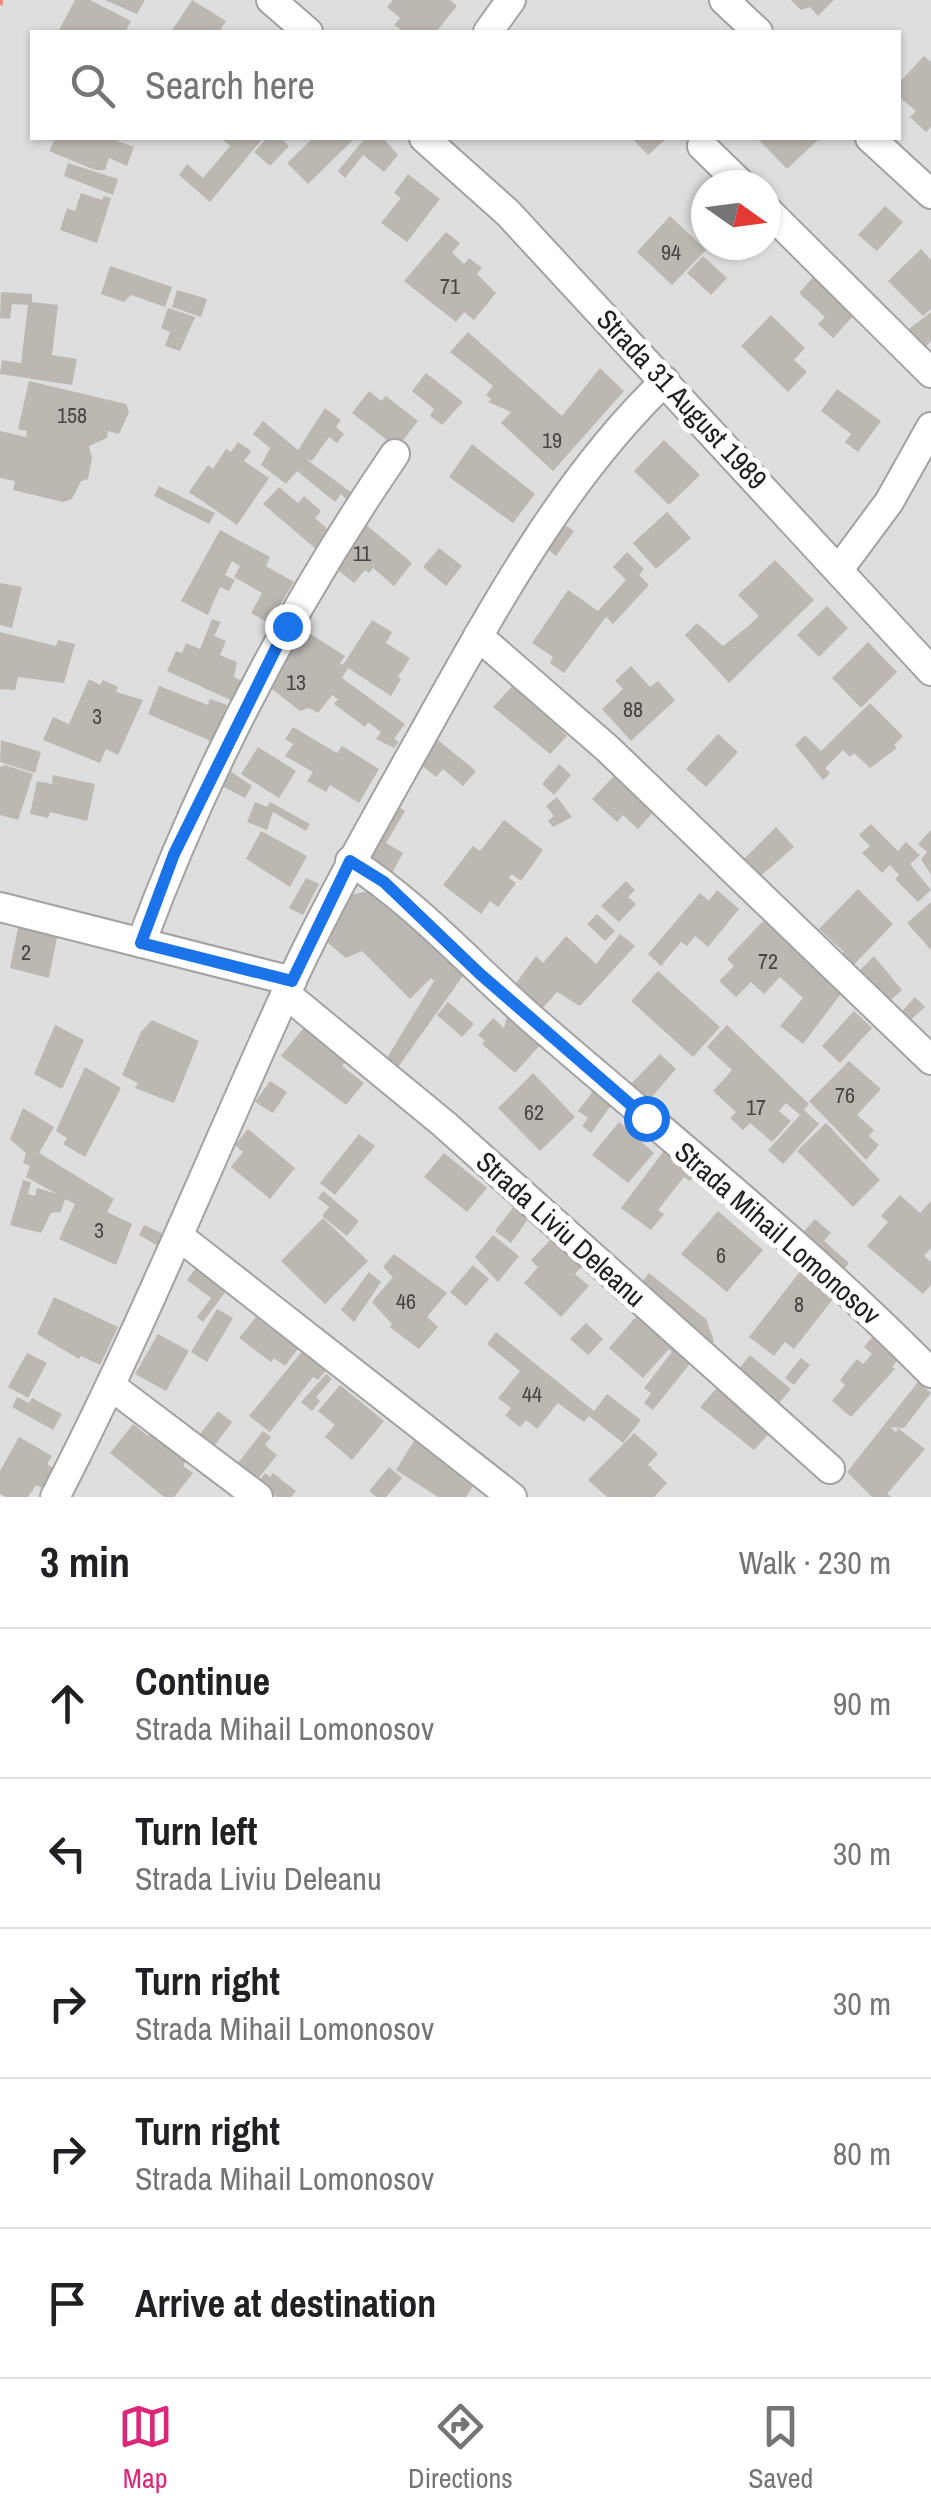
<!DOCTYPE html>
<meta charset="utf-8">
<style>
:root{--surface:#fff;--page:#f2f2f2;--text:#202124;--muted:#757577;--line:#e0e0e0;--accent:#db2777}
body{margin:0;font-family:"Archivo Narrow",sans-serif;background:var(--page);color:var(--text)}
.compass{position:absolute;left:691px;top:170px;width:90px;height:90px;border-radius:50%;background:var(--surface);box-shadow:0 2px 8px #0004;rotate:104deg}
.stop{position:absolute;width:30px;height:30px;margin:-22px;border:8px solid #1a73e8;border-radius:50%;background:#fff}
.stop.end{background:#1a73e8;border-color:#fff;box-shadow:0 2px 10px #0008}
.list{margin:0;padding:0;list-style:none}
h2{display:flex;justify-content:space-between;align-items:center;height:130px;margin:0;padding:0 40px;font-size:42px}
h2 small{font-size:32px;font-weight:400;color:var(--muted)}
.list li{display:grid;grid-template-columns:65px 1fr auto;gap:30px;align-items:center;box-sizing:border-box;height:150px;padding:0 40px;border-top:2px solid var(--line)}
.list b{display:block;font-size:38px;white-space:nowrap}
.list p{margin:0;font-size:32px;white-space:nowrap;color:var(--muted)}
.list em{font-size:32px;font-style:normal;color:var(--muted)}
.icon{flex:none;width:55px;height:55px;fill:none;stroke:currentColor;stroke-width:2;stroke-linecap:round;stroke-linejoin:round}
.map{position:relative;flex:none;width:931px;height:1497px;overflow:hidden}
.search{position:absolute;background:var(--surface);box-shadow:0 2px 8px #0004;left:30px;right:30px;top:30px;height:110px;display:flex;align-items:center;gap:25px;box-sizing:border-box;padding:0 35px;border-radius:0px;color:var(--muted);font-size:38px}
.sheet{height:880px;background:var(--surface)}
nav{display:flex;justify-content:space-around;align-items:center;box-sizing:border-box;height:140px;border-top:2px solid var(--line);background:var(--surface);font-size:28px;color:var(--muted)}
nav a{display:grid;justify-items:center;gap:5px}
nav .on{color:var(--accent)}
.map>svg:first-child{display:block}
.residential{fill:#dfdede;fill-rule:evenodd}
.building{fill:#bdb7b1}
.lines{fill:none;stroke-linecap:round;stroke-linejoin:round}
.minor-casing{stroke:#a2a2a2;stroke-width:32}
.path{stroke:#ed8b7c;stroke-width:5;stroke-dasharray:5 5;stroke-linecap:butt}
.minor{stroke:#fff;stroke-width:28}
.route{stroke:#1a73e8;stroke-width:12}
.labels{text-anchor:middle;stroke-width:10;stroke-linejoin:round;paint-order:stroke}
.number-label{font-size:22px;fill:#484645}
.street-label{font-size:28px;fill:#212121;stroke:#fff}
</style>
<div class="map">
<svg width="931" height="1497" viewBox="0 0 931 1497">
<rect width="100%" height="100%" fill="#f0eee8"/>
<path class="residential" d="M0 0H931V1497H0ZM32 32H898V138H32ZM706 185H766V245H706Z"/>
<g class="building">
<polygon points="75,0 90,0 131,21 125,32 58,32"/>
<polygon points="105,0 145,0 137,14"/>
<polygon points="192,0 226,21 219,32 171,32"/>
<polygon points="393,0 450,0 457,6 436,32 404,32 394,25 400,18 387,7"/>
<polygon points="791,0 834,0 818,16 810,7 801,10"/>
<polygon points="924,56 931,62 931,127 926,132 910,117 916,111 898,96 898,84"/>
<polygon points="55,138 109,138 134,147 127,166 109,158 105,170 95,170 49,151"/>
<polygon points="221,138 263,138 210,202 179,175 187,164 203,178 230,146"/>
<polygon points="267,138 280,138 289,146 270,166 254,152"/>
<polygon points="313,138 355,138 308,184 287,163"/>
<polygon points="365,138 383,138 398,155 384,172 363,155 345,178 338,171"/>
<polygon points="632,138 667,138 648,155"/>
<polygon points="757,138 820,138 787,169"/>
<polygon points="68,163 118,179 113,195 64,176"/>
<polygon points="408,174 440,199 407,242 381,223 401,198 394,193"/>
<polygon points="81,193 102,200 104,196 111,198 97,243 60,230 67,208 75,211"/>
<polygon points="885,206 903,222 877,251 858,235"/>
<polygon points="670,216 706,250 672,285 637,252"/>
<polygon points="446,232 460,243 452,253 464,264 469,258 482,268 477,274 496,293 474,320 464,312 456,322 404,281"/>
<polygon points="921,249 931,260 931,309 923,316 888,281"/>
<polygon points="703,256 727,278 711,295 687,273"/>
<polygon points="110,266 172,287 165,307 131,295 124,302 101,294"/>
<polygon points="816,274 857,312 833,338 818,324 825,317 799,293"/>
<polygon points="177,290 207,299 201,317 172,307"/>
<polygon points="1,292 32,294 32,302 58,305 52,355 77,359 72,385 0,374 2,360 21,363 28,305 12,304 10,319 0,318"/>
<polygon points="168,308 195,317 180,351 165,346 170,332 161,328"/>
<polygon points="931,312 931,341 923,350 905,332"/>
<polygon points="771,315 805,348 794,360 807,372 788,392 741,346"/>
<polygon points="468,332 562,416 600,368 624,391 553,471 501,423 511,412 488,402 491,399 486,395 493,386 450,352"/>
<polygon points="426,373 463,402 442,425 430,416 434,409 412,391"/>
<polygon points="29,381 126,404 129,412 119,434 108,431 107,438 89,446 92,458 88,479 81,481 72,499 63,502 13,490 15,481 0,478 0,431 26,437 27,431 18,429"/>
<polygon points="837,389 881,421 858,452 845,442 851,434 821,411"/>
<polygon points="369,391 381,401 386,396 418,421 397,448 352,413"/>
<polygon points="325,408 341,420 336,427 344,434 337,443 329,437 312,461 306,459 352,493 347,500 341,494 335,502 297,471 286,484 261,465 270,448 253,434 263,421 298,450"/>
<polygon points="664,440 700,475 669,505 634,471"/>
<polygon points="238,442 251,451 244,461 269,478 237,525 189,492 208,465 213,469 226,449 231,452"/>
<polygon points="472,444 535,494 513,523 449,477"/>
<polygon points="159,486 215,513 209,524 154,496"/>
<polygon points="279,487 298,503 304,496 321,511 315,518 331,532 316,549 263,504"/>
<polygon points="667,512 691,538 656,569 633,543"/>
<polygon points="358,518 412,563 394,586 373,568 369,573 365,570 354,583 332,565"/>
<polygon points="563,524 574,531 556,556 546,548"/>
<polygon points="220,530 270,557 266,566 294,582 269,623 251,613 262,593 234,577 240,566 232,561 225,575 235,580 229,591 220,587 208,615 181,601"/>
<polygon points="439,548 462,566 446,586 423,567"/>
<polygon points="627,552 644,569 639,575 649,585 613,624 606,617 564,673 550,663 553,657 532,643 568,590 598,611 626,580 613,567"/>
<polygon points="775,560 814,600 729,683 685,635 697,623 723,646 746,628 759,616 738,595"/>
<polygon points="0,583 22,587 12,628 0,625"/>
<polygon points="827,606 848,628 819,657 797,635"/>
<polygon points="212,619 221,622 214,636 226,641 220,655 237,662 234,677 240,680 237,703 167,671 176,651 182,653 186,643 200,649"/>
<polygon points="372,620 392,632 386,643 410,658 398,677 401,679 391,696 348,668 342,678 405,724 394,739 399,742 394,748 376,739 381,732 368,722 365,727 334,704 338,699 332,695 318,713 309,708 300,711 268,686 298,626 345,656 340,663 343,665"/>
<polygon points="0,632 56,646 58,640 75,644 64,683 18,677 15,690 0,689"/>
<polygon points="868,642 897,672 861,708 832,678"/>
<polygon points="631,666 650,687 658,681 675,700 631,741 602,709 623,689 615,681"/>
<polygon points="89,679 100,685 103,680 118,687 116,692 143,700 118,755 106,749 100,763 43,740 53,717 69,724"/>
<polygon points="515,683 567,736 550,754 493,707"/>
<polygon points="159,686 208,705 210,699 227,705 213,742 148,714"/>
<polygon points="870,703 903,736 894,745 897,748 870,768 854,753 850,757 843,750 825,768 830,773 823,780 795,745 805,735 821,751"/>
<polygon points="293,727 337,753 342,746 379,769 359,803 330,785 326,792 307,781 313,772 285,756 293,744 285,739"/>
<polygon points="718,734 738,752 706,787 686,769"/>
<polygon points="433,736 476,771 463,786 443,769 436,777 415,760"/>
<polygon points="1,740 41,752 35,773 0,762"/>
<polygon points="258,747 296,771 279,798 241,774"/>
<polygon points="559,764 571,775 554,795 542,784"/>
<polygon points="5,765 33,774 18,820 0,815 0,767"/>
<polygon points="226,768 252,786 245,798 218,784"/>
<polygon points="616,774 655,810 638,829 623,815 617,822 592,799"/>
<polygon points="53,775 95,784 87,821 50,812 48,818 30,814 37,781 52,784"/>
<polygon points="557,797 572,817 553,827 548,821 554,816 546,806"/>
<polygon points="255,802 267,807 270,802 310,824 306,831 273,812 267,830 247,822"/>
<polygon points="395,805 405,811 386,843 403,853 392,873 365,852"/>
<polygon points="504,820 543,850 521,881 512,874 509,878 516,883 498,907 490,901 481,914 443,885 473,846 480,851"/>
<polygon points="871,824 898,851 906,842 920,855 910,864 931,890 918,902 895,879 899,875 890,865 882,873 862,853 870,846 859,835"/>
<polygon points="776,827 794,847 757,879 742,861"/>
<polygon points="931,830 931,875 921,859 927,852 918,844"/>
<polygon points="261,831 307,856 290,887 246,859"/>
<polygon points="306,878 319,884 303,915 289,908"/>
<polygon points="626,881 635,890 628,897 636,904 619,922 601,906"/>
<polygon points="858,889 893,924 849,970 837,959 844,952 819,929"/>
<polygon points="374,890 465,973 396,1070 385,1061 434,981 431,978 410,999 362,951 346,958 328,943 350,895"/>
<polygon points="717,890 739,909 708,947 695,936 687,946 681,942 661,966 648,954 700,893 709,901"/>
<polygon points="931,902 931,950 907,923"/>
<polygon points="597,914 615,931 605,941 587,924"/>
<polygon points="763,921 843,991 803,1044 780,1026 803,998 780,977 764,994 751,982 736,997 719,981 734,966 727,959"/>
<polygon points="19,923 58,933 49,978 10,968"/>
<polygon points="620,934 635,946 580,1006 557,992 541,1010 514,986 536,956 543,963 566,936 596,964"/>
<polygon points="874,956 902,990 883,1007 854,976"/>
<polygon points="658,971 720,1027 693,1057 631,1001"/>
<polygon points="915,997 925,1007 904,1026 896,1018"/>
<polygon points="448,1002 474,1024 462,1037 437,1015"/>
<polygon points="854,1011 872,1028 840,1063 822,1046"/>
<polygon points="508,1013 542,1043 515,1073 482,1044 485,1041 478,1035 493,1018 504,1028"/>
<polygon points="152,1020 199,1041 174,1103 135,1088 138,1083 122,1075 141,1032"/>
<polygon points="55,1025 84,1040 62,1089 34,1074"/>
<polygon points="306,1025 347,1061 342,1066 364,1083 346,1105 281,1056"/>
<polygon points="727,1025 809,1104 804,1110 819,1124 783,1164 768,1150 800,1115 786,1103 779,1111 791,1121 772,1142 750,1123 743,1130 730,1118 736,1112 713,1091 732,1070 707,1047"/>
<polygon points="660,1054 676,1069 643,1107 630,1085"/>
<polygon points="849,1061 881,1089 857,1115 874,1130 869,1136 879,1145 866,1160 809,1101"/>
<polygon points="85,1067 121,1088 85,1157 63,1144 67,1138 56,1131"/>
<polygon points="533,1073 575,1117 540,1151 498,1108"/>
<polygon points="270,1081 287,1092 273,1113 255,1102"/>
<polygon points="594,1090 612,1104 591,1133 582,1126 588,1118 578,1111"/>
<polygon points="23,1108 54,1127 39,1153 114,1199 107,1212 132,1224 116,1265 59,1239 75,1204 65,1199 61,1212 51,1213 41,1233 10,1225 23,1180 31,1182 28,1194 35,1196 37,1188 57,1194 26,1177 30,1166 23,1163 26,1153 10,1139"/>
<polygon points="619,1122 654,1153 628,1183 592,1155"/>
<polygon points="826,1123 880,1180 853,1207 797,1151"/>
<polygon points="248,1129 295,1168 270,1199 231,1167 243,1152 235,1145"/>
<polygon points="359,1134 375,1146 335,1195 320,1183"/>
<polygon points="666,1148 697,1172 690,1181 684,1177 658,1210 664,1214 651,1230 621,1208"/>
<polygon points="444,1153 487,1188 467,1212 424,1177"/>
<polygon points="323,1191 359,1221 347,1236 322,1216 329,1207 318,1198"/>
<polygon points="900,1195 920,1213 931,1201 931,1248 924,1256 931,1262 931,1285 923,1294 867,1246 888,1222 881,1216"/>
<polygon points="514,1206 529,1218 511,1243 495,1231"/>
<polygon points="718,1211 763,1250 727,1292 681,1254"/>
<polygon points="323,1218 368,1261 325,1304 281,1261"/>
<polygon points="815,1219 831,1233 824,1241 849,1263 840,1274 799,1237"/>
<polygon points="144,1225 166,1235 160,1247 139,1235"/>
<polygon points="493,1235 519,1256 498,1282 475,1257"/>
<polygon points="552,1238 582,1266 575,1274 589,1286 561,1317 524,1283 538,1267 531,1260"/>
<polygon points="394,1254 447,1293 427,1317 438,1327 419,1349 390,1327 392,1324 372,1302 393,1277 383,1267"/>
<polygon points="198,1265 229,1287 203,1322 197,1317 211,1298 187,1280"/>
<polygon points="473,1265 489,1279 466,1306 450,1292"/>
<polygon points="802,1269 836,1295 794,1349 785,1342 774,1356 749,1337"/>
<polygon points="369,1272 381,1282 354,1322 341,1310"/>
<polygon points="649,1273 706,1319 714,1341 708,1348 640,1284"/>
<polygon points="54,1297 118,1327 100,1365 81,1356 79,1359 37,1334"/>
<polygon points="217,1309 233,1318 207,1362 191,1352"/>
<polygon points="641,1311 692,1361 653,1410 644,1403 651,1393 644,1388 672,1352 669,1349 643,1378 609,1348"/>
<polygon points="256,1317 286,1340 289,1336 301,1345 285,1366 274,1358 271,1362 239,1338"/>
<polygon points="586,1323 603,1339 588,1355 570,1339"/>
<polygon points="496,1332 594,1411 607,1394 641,1420 623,1443 589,1416 584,1422 558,1403 537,1429 526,1420 520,1427 505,1415 511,1408 498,1398 520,1371 487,1344"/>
<polygon points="158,1334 189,1351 166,1391 135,1374"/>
<polygon points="873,1336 899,1358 892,1367 895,1369 851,1417 832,1401 845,1385 840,1380 857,1359 863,1364 872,1354 864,1347"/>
<polygon points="304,1349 328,1368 318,1380 313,1377 270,1432 249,1416"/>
<polygon points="27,1353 47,1363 28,1398 8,1387"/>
<polygon points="750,1355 791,1389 776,1407 735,1374"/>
<polygon points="801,1358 810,1365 794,1385 785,1378"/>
<polygon points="326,1374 332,1379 316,1397 320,1401 312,1411 301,1402"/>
<polygon points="723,1381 775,1427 754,1450 700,1407"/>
<polygon points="918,1382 931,1393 904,1428 890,1427 896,1432 898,1428 925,1449 887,1494 892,1497 872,1497 847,1472"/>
<polygon points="340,1385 384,1421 352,1460 325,1437 335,1425 318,1411"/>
<polygon points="17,1397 29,1403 32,1398 62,1414 53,1430 12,1407"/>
<polygon points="218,1411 232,1422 215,1445 200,1434"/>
<polygon points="133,1424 148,1436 151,1431 187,1460 183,1466 193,1473 174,1497 164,1497 110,1453"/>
<polygon points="263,1431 271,1437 265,1445 277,1455 258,1479 238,1463"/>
<polygon points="634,1433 658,1454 648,1465 667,1483 654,1497 607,1497 588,1480"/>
<polygon points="417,1436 465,1471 460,1477 473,1486 466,1497 438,1497 396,1470"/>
<polygon points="19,1437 52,1456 47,1464 53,1468 42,1488 36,1485 28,1497 6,1497 0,1494 0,1471"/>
<polygon points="389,1467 402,1478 386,1497 376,1497 369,1491"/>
<polygon points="265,1473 270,1477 273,1473 296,1491 291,1497 277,1497 258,1482"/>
</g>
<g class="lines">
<g class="minor-casing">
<g id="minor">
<polyline points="271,0 308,32"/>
<polyline points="724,0 758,32"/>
<polyline points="488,32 511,0"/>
<polyline points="424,138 508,213 931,671"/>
<polyline points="870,138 931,194"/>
<polyline points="702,146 742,185"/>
<polyline points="766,209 931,373"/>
<polyline points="840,568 889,502 931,427"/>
<polyline points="478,636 608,749 931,1060"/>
<path d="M350 861C420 906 476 971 539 1025 671 1139 809 1249 931 1373"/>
<polyline points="0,907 292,981"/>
<path d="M141 943C205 771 291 606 395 454"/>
<polyline points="286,994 444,1124 830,1469"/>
<polyline points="180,1237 512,1497"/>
<polyline points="111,1386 258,1497"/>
<path d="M55 1497C142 1329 212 1154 291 982 335 888 387 799 437 709 502 593 569 473 665 381"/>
</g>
</g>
<polyline class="path" points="0,5 1,0"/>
<use href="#minor" class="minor"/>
</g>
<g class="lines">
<polyline class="route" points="287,626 174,854 141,943 292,981 350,861 384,882 480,974 646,1118"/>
</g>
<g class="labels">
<g class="number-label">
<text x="671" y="260">94</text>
<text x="450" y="294">71</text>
<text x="72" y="423">158</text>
<text x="552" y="448">19</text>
<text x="362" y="561">11</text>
<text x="296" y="690">13</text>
<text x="633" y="717">88</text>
<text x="97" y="724">3</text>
<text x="26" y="960">2</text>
<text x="768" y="969">72</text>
<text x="845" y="1103">76</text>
<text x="756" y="1115">17</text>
<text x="534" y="1120">62</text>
<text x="99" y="1238">3</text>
<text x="721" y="1263">6</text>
<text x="406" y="1309">46</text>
<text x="799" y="1312">8</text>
<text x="532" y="1402">44</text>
</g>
<g class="street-label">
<text transform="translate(682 399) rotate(47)" y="10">Strada 31 August 1989</text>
<text transform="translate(561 1229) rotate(42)" y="10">Strada Liviu Deleanu</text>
<text transform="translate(778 1233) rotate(41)" y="10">Strada Mihail Lomonosov</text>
</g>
</g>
</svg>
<svg class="compass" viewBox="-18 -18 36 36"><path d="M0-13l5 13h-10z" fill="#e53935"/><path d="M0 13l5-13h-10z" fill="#757577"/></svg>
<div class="stop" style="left:646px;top:1118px"></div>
<div class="stop end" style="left:287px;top:626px"></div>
<div class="search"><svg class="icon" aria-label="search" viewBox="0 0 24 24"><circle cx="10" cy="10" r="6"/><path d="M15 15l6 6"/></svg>Search here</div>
</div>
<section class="sheet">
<h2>3 min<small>Walk · 230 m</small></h2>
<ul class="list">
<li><svg class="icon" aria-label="ahead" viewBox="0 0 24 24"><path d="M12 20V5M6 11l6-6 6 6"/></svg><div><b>Continue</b><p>Strada Mihail Lomonosov</p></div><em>90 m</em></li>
<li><svg class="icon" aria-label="left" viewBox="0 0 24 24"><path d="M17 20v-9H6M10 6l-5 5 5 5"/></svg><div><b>Turn left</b><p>Strada Liviu Deleanu</p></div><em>30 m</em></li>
<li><svg class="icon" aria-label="right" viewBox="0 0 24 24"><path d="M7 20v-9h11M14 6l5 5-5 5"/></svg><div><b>Turn right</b><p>Strada Mihail Lomonosov</p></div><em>30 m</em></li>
<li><svg class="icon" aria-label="right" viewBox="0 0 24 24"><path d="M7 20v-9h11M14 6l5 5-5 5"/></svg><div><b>Turn right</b><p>Strada Mihail Lomonosov</p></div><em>80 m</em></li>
<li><svg class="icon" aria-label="arrive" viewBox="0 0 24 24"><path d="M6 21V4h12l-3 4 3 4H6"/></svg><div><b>Arrive at destination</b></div></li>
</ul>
</section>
<nav>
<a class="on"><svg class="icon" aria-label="map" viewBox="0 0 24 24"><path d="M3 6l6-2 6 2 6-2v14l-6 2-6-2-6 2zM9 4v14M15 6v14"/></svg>Map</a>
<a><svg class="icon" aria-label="directions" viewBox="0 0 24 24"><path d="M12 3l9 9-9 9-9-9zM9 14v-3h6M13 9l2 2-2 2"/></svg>Directions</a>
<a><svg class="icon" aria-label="saved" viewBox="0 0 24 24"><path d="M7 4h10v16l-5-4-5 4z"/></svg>Saved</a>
</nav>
